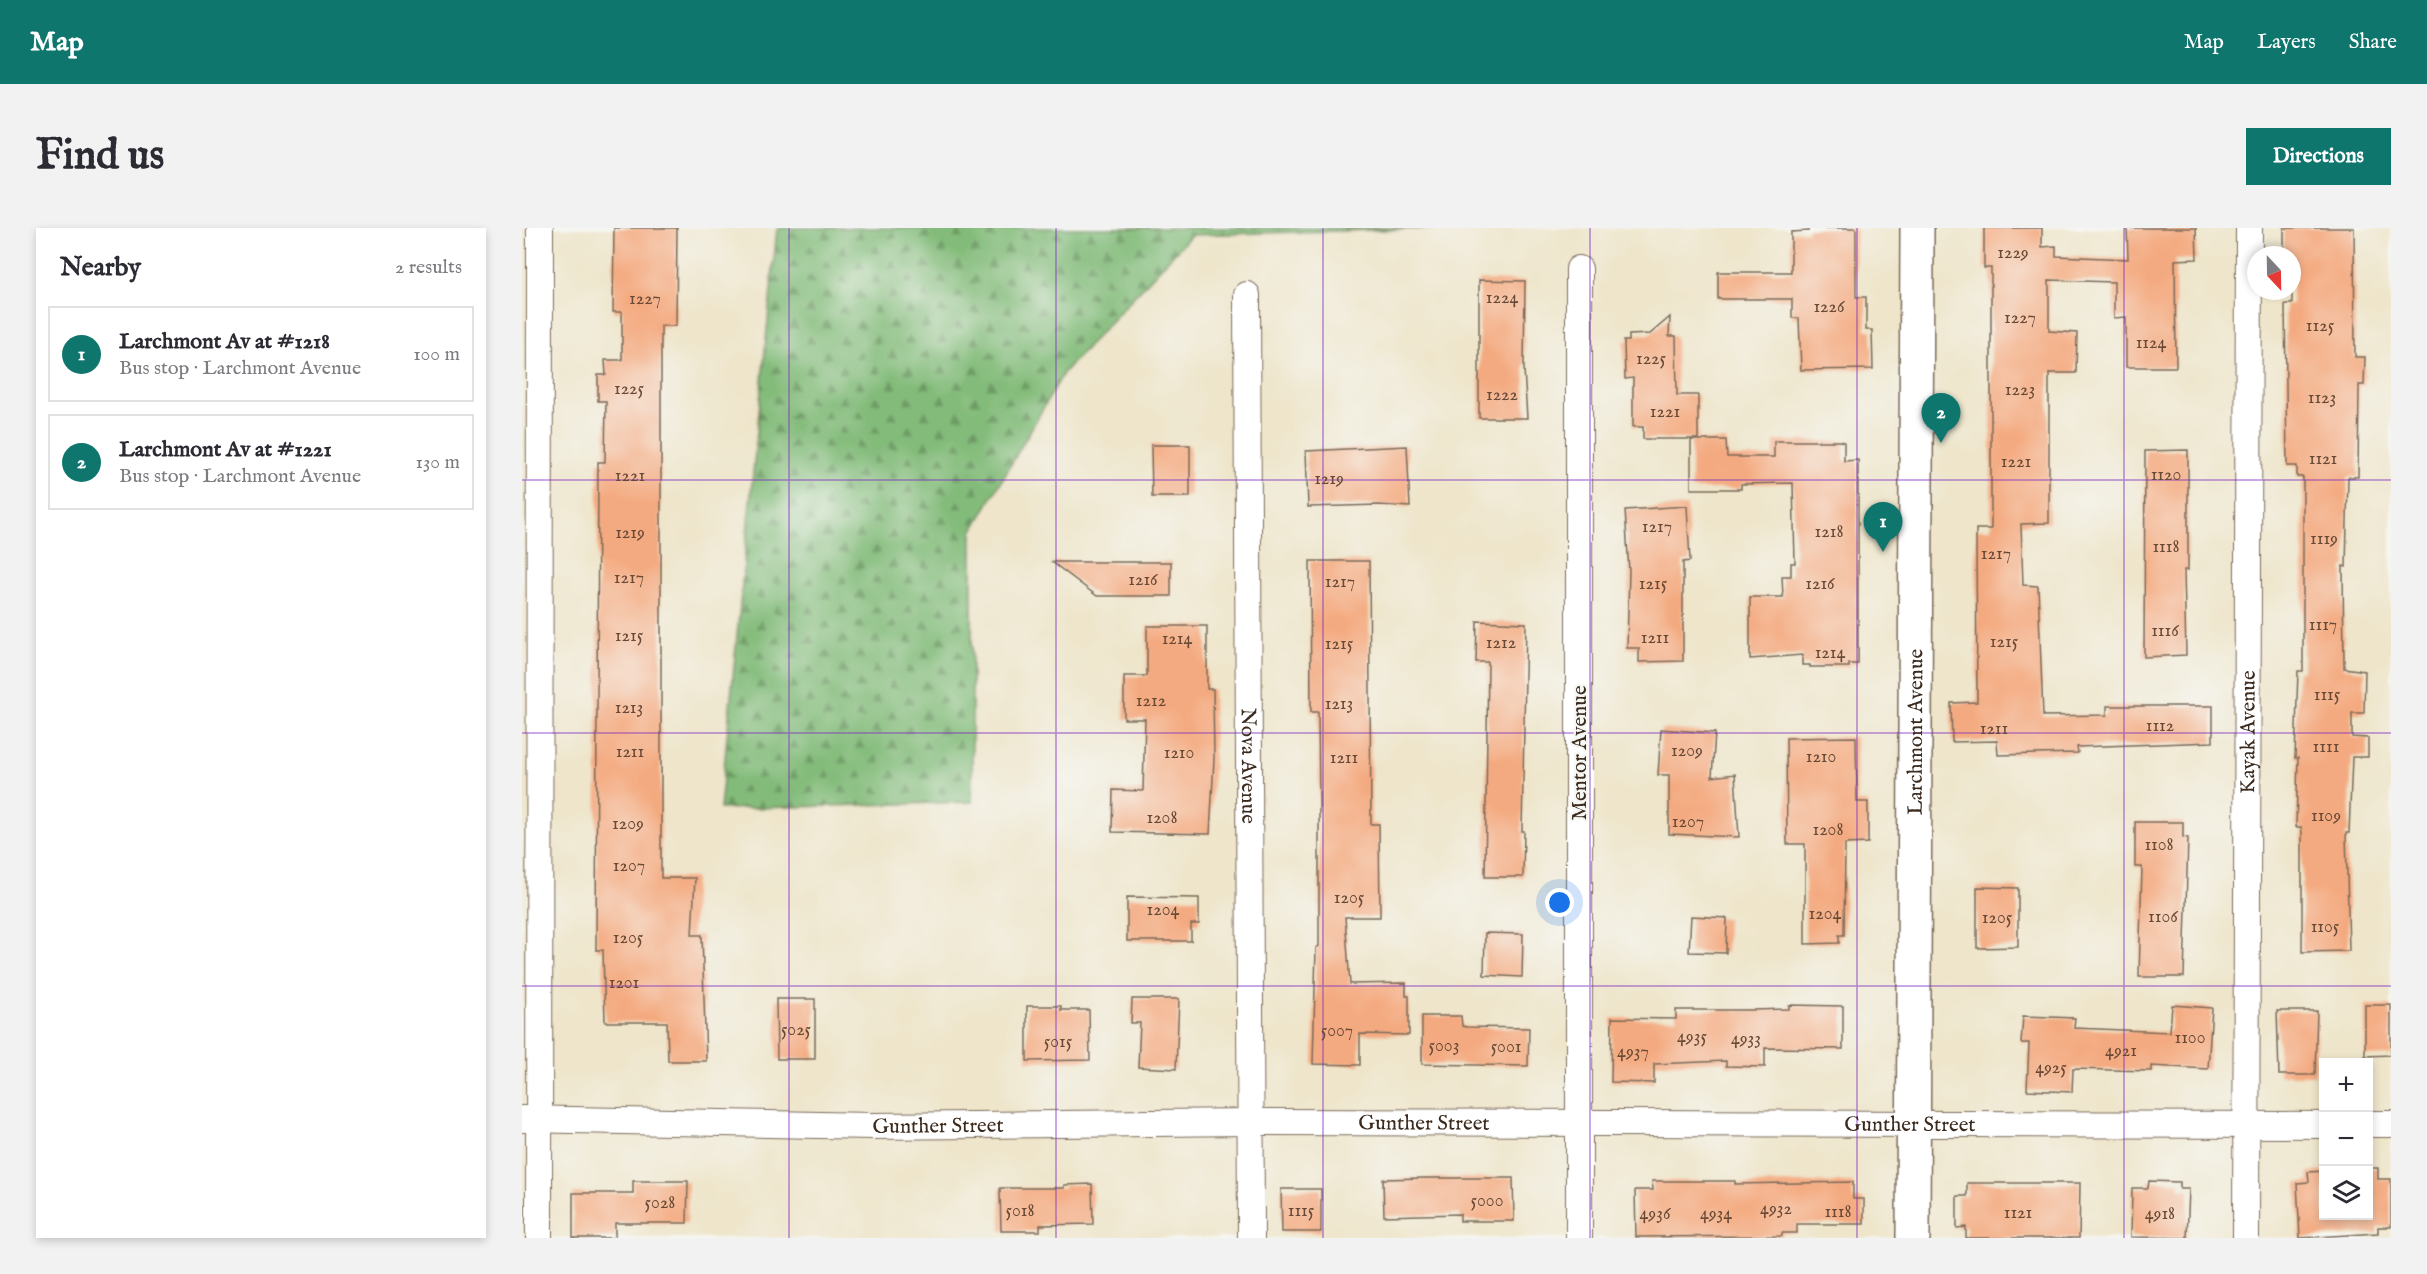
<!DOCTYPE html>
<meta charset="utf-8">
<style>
:root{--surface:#fff;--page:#f2f2f3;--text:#2b2b33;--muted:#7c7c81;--line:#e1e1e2;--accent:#0f766e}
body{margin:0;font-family:"IM FELL English",serif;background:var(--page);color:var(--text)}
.controls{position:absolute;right:18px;bottom:18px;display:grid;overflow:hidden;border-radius:0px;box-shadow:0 3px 9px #0003}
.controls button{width:54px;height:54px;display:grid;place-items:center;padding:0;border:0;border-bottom:2px solid var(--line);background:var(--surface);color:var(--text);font:30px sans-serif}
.compass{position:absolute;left:1725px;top:18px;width:54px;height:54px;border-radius:50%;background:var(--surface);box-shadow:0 3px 9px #0003;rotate:158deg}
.you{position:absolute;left:1038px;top:675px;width:21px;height:21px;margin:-15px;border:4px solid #fff;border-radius:50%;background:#1a73e8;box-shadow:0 0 0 9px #1a73e833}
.badge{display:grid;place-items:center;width:39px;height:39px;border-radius:50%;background:var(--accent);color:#fff;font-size:20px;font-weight:700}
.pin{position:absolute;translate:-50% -50px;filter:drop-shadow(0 2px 3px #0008)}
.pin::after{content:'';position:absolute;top:32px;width:21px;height:18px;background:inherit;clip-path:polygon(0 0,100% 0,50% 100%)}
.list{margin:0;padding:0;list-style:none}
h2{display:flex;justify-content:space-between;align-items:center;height:78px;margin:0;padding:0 24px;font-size:26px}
h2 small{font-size:20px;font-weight:400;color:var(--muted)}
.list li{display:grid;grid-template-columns:39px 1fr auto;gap:18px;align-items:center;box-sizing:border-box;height:96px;margin:0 12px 12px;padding:0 12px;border:2px solid var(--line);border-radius:0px}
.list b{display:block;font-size:22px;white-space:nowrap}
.list p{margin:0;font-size:20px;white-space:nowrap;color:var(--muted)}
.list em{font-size:20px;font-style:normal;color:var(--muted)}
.icon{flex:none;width:33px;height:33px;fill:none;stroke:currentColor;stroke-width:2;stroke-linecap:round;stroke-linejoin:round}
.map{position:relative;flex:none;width:1869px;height:1010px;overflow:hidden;border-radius:0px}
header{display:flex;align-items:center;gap:36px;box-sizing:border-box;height:84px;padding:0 30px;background:var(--accent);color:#fff}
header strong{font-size:28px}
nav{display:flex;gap:33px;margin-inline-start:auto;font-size:21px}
.intro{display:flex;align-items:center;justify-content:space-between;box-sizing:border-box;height:144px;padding:0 36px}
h1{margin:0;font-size:42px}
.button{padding:15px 27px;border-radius:0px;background:var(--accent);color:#fff;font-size:21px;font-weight:700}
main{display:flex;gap:36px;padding:0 36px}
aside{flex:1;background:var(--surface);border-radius:0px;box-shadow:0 3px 9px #0003}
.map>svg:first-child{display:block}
.forest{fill:url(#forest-firs);stroke:#5f734c;stroke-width:1.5}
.building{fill:#f4aa80}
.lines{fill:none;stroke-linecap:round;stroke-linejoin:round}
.minor-casing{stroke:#7a6b5a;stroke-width:28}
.tertiary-casing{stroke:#7a6b5a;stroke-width:36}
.minor{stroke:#fff;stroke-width:26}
.tertiary{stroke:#fff;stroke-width:33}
.grid{fill:none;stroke:#7b2cbf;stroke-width:1.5;stroke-opacity:0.55}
.labels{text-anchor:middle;stroke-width:4.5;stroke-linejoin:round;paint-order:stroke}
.number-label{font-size:18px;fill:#694a36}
.street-label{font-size:21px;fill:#3b2a1e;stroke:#f6f6f2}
</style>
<header>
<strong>Map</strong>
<nav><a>Map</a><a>Layers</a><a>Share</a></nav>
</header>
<div class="intro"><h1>Find us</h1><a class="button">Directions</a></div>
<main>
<aside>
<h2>Nearby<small>2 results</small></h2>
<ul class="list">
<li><span class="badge">1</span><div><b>Larchmont Av at #1218</b><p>Bus stop · Larchmont Avenue</p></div><em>100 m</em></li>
<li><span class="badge">2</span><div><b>Larchmont Av at #1221</b><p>Bus stop · Larchmont Avenue</p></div><em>130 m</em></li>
</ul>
</aside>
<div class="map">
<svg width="1869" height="1010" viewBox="0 0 1869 1010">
<defs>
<pattern id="forest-firs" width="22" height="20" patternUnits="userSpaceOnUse" patternTransform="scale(1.5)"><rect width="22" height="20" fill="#83bc7a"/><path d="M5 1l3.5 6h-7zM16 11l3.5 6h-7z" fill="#6c9963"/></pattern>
</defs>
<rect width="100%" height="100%" fill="#f6f6f2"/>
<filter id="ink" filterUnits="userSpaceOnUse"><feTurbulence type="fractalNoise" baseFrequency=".0167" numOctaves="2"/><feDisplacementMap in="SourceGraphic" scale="12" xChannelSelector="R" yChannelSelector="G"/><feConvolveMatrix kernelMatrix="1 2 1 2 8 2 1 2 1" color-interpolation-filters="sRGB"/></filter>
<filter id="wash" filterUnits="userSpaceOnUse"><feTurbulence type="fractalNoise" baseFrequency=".008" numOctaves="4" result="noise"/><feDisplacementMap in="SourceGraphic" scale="24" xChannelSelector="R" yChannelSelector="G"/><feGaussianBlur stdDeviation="1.35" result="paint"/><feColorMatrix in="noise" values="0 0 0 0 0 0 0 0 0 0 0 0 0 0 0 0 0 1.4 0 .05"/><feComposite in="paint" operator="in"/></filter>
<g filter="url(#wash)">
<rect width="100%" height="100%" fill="#eee5ca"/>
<polygon class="forest" points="255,0 930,0 669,7 542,144 450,304 450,574 198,581"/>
<g id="blocks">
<g class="building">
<polygon points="92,0 155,0 154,98 139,98 139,650 173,650 170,707 180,707 184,833 146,833 145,794 83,794 81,722 74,722 76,234 83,234 84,173 76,173 76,147 84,147 83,132 100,132 100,84 91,84"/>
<polygon points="1286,0 1334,0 1334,69 1344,69 1344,102 1350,102 1351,141 1279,142 1277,90 1270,90 1270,71 1196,71 1196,44 1269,44 1269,4 1286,3"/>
<polygon points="1462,0 1520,0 1520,19 1534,18 1534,28 1606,31 1605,0 1674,0 1675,31 1653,32 1654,139 1604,139 1604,89 1592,90 1592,54 1527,52 1527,103 1555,105 1554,145 1527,145 1527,295 1499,296 1501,357 1516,358 1521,488 1585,487 1585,478 1691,478 1691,514 1555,519 1556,525 1476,527 1475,513 1430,514 1429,475 1455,474 1454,301 1469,301 1469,40 1462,40"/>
<polygon points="1762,0 1832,0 1833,129 1843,129 1842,157 1837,157 1836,249 1826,249 1824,339 1821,338 1822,440 1843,443 1842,485 1830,485 1830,509 1846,510 1846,529 1830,529 1827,605 1824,605 1827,723 1780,724 1780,605 1779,599 1774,599 1776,530 1773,530 1776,443 1781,443 1781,249 1775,249 1775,238 1765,238 1763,76 1770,76 1770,27 1762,27"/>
<polygon points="957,52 1003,53 1002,141 1005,190 957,190"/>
<polygon points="1148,89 1147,108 1154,108 1155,167 1176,167 1176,211 1121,211 1121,199 1111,199 1111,150 1103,151 1102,113 1107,113 1107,107 1128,106"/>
<polygon points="1169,212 1204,212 1205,229 1252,229 1252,213 1317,213 1322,214 1322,233 1336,232 1336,436 1327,436 1327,439 1288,439 1288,437 1280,437 1280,427 1228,431 1228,369 1261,369 1260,348 1269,348 1269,335 1273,335 1271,255 1219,256 1219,261 1169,261"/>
<polygon points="629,217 668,217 668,269 630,269"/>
<polygon points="885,218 888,279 857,277 786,279 784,223"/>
<polygon points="1666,222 1666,342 1662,342 1664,427 1622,429 1623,223"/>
<polygon points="1165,278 1168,333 1161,334 1161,433 1117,434 1117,420 1105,420 1107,343 1103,282"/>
<polygon points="788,333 847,333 849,596 857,596 858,689 823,689 828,756 884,755 884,768 887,768 887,807 838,806 838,837 791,836 794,720 797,718 797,569 796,484 789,484"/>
<polygon points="530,334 649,334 649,368 575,368"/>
<polygon points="955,393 1004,395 1000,603 1002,603 1001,649 963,649 966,434 954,434"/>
<polygon points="625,398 685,398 685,461 691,461 692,531 688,606 590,604 591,562 621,563 623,491 602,491 602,448 625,448"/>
<polygon points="1139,501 1193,505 1190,549 1213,546 1217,609 1147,606 1147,547 1136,547"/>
<polygon points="1334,509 1335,574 1346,574 1346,615 1323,616 1322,707 1317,707 1317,715 1283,716 1283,616 1265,616 1264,510"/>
<polygon points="1613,594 1661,594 1661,609 1666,610 1662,749 1617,749 1620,639 1613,639"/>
<polygon points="1455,659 1496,660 1496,719 1455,720"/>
<polygon points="605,669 677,670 677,696 669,696 669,713 605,713"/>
<polygon points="1169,688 1205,690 1204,725 1167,724"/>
<polygon points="963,705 1001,706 1000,749 962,747"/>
<polygon points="254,771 293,771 293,831 255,831"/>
<polygon points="610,771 657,771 654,841 616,839 618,795 609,795"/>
<polygon points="1267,777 1321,778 1321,821 1243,820 1243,839 1204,838 1204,833 1132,836 1132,855 1089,854 1090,790 1154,791 1154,782 1231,782 1267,781"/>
<polygon points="1650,777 1690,780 1686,841 1629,838 1629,843 1551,841 1550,864 1505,862 1507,815 1499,815 1501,788 1553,790 1552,800 1648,804"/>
<polygon points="1843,777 1869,777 1869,827 1843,828"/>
<polygon points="505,778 539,778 539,782 567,782 568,832 505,833"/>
<polygon points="1755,783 1795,783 1793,847 1757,847"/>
<polygon points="900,788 939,788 940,798 945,799 1007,800 1006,838 900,836"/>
<polygon points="1846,940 1856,940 1856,951 1869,951 1869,999 1856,999 1856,1005 1778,1010 1775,955 1787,954 1786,944 1802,943 1802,987 1846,987"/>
<polygon points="902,950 991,950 992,993 938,993 938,986 862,988 861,951"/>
<polygon points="111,953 166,953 165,995 93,995 93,1010 51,1010 51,965 111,965"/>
<polygon points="1130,953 1213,953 1213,956 1331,954 1331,971 1342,971 1342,996 1275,996 1275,1005 1260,1005 1260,1008 1114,1009 1113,962 1131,962"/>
<polygon points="1627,953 1658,954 1658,961 1667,961 1665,1010 1609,1009 1610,960 1626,960"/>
<polygon points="1445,955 1558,955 1557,1010 1444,1010 1444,999 1435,1000 1435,968 1445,968"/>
<polygon points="570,956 571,996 518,997 518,1003 479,1003 478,960 542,960 542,957"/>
<polygon points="759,961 799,961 799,1004 760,1004"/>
</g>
</g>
</g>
<g filter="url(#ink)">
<use href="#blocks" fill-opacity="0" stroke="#7a6b5a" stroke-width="1.5"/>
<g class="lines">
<g class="minor-casing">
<g id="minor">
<polyline points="1057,41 1057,1010"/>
<path id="s1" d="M725 67 729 1010"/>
<path id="s2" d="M0 891 350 898 728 894 1802 897"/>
<polyline points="1846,896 1869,896"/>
<polyline points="17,1010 18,0"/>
<path id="s3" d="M1724 1010 1727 0"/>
</g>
</g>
<g class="tertiary-casing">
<g id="tertiary">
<path id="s4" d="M1391 1010 1395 0"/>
</g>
</g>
<use href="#minor" class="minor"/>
<use href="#tertiary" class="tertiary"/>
</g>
</g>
<path class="grid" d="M267 0V1010M534 0V1010M801 0V1010M1068 0V1010M1335 0V1010M1602 0V1010M0 252H1869M0 505H1869M0 758H1869"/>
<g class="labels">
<g class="number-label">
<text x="1491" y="30">1229</text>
<text x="980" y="75">1224</text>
<text x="123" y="76">1227</text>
<text x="1307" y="84">1226</text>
<text x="1498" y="95">1227</text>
<text x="1798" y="103">1125</text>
<text x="1629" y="120">1124</text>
<text x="1129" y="136">1225</text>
<text x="107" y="166">1225</text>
<text x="1498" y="167">1223</text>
<text x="980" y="172">1222</text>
<text x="1800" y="175">1123</text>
<text x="1143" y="189">1221</text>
<text x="1801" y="236">1121</text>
<text x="1494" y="239">1221</text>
<text x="1644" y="252">1120</text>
<text x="108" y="253">1221</text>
<text x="807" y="256">1219</text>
<text x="1135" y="304">1217</text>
<text x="1307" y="309">1218</text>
<text x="108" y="310">1219</text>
<text x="1802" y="316">1119</text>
<text x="1644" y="324">1118</text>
<text x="1474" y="331">1217</text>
<text x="107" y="355">1217</text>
<text x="621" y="357">1216</text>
<text x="818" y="359">1217</text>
<text x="1131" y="361">1215</text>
<text x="1298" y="361">1216</text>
<text x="1801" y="402">1117</text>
<text x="1643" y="408">1116</text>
<text x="107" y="413">1215</text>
<text x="1133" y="415">1211</text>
<text x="655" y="416">1214</text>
<text x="1482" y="419">1215</text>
<text x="979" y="420">1212</text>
<text x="817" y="421">1215</text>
<text x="1308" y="430">1214</text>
<text x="1805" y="472">1115</text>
<text x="629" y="478">1212</text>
<text x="817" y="481">1213</text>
<text x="107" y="485">1213</text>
<text x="1638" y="503">1112</text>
<text x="1472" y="506">1211</text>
<text x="1804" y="524">1111</text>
<text x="1165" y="528">1209</text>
<text x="108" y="529">1211</text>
<text x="657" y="530">1210</text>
<text x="1299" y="534">1210</text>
<text x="822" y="535">1211</text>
<text x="1804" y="593">1109</text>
<text x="640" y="595">1208</text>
<text x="1166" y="599">1207</text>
<text x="106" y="601">1209</text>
<text x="1306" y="607">1208</text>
<text x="1637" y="622">1108</text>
<text x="107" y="643">1207</text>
<text x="827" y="675">1205</text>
<text x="641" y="687">1204</text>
<text x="1303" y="691">1204</text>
<text x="1641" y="694">1106</text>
<text x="1475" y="695">1205</text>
<text x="1803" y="704">1105</text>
<text x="106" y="715">1205</text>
<text x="102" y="760">1201</text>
<text x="274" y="807">5025</text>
<text x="815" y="808">5007</text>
<text x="1170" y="814">4935</text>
<text x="1668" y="815">1100</text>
<text x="1224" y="816">4933</text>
<text x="536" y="819">5015</text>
<text x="922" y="823">5003</text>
<text x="984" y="824">5001</text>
<text x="1599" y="828">4921</text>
<text x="1111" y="829">4937</text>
<text x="1529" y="845">4925</text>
<text x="965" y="978">5000</text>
<text x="138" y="980">5028</text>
<text x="1254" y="986">4932</text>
<text x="498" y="988">5018</text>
<text x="779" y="988">1115</text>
<text x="1316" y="989">1118</text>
<text x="1496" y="990">1121</text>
<text x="1133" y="991">4936</text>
<text x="1194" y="991">4934</text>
<text x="1638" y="991">4918</text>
</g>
<g class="street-label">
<text dy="7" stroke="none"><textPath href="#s4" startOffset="506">Larchmont Avenue</textPath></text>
<text dy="7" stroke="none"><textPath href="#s3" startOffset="506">Kayak Avenue</textPath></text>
<text transform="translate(1057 525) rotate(-90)" y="7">Mentor Avenue</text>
<text dy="7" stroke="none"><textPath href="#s1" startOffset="471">Nova Avenue</textPath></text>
<text dy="7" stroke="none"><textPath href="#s2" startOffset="902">Gunther Street</textPath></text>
<text dy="7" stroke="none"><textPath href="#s2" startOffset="1388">Gunther Street</textPath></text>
<text dy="7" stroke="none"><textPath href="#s2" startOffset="416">Gunther Street</textPath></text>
</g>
</g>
</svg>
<div class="controls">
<button>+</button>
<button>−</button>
<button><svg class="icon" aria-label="layers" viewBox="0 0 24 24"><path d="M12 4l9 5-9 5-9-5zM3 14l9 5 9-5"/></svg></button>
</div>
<svg class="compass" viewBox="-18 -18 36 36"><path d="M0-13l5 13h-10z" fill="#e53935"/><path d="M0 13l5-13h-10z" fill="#7c7c81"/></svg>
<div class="you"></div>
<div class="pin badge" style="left:1361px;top:324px">1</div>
<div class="pin badge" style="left:1419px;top:215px">2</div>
</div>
</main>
